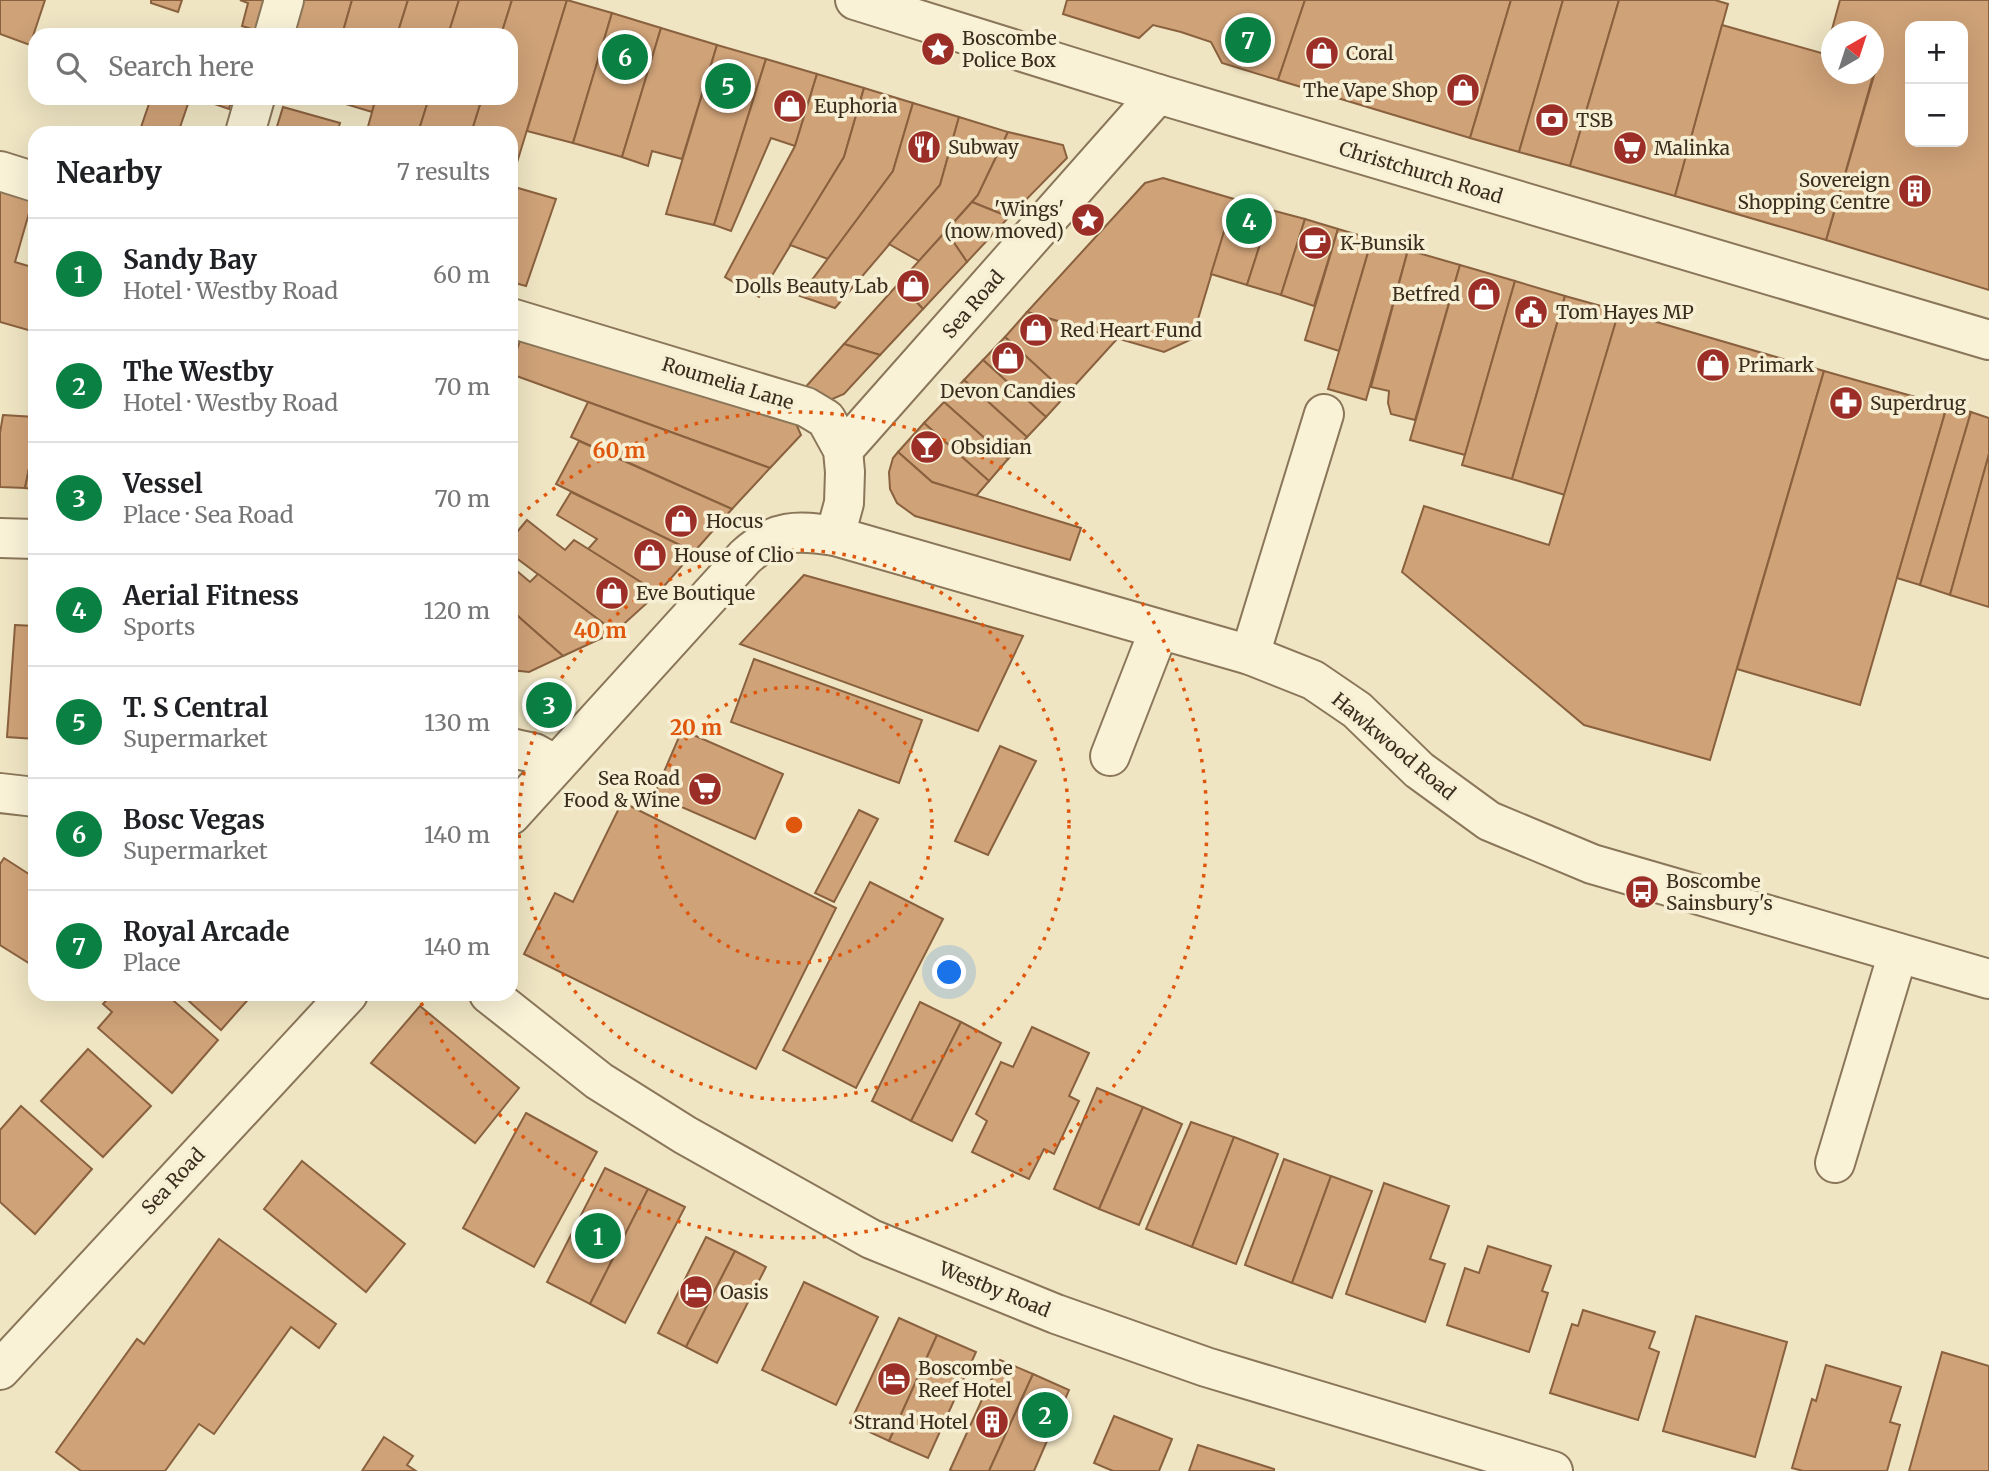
<!DOCTYPE html>
<meta charset="utf-8">
<style>
:root{--surface:#fff;--page:#f2f2f2;--text:#202124;--muted:#757577;--line:#e0e0e0;--accent:#0b8043}
body{margin:0;font-family:Merriweather,serif;background:var(--page);color:var(--text)}
.controls{position:absolute;right:21px;top:21px;display:grid;overflow:hidden;border-radius:14px;box-shadow:0 7px 28px #0002}
.controls button{width:63px;height:63px;display:grid;place-items:center;padding:0;border:0;border-bottom:2px solid var(--line);background:var(--surface);color:var(--text);font:35px sans-serif}
.compass{position:absolute;left:1821px;top:21px;width:63px;height:63px;border-radius:50%;background:var(--surface);box-shadow:0 7px 28px #0002;rotate:39deg}
.you{position:absolute;left:950px;top:973px;width:24px;height:24px;margin:-18px;border:5px solid #fff;border-radius:50%;background:#1a73e8;box-shadow:0 0 0 10px #1a73e833}
.badge{display:grid;place-items:center;width:46px;height:46px;border-radius:50%;background:var(--accent);color:#fff;font-size:23px;font-weight:700}
.pin{position:absolute;translate:-50% -50%;border:4px solid #fff;box-shadow:0 2px 7px #0006}
.list{margin:0;padding:0;list-style:none}
h2{display:flex;justify-content:space-between;align-items:center;height:91px;margin:0;padding:0 28px;font-size:30px}
h2 small{font-size:23px;font-weight:400;color:var(--muted)}
.list li{display:grid;grid-template-columns:46px 1fr auto;gap:21px;align-items:center;box-sizing:border-box;height:112px;padding:0 28px;border-top:2px solid var(--line)}
.list b{display:block;font-size:26px;white-space:nowrap}
.list p{margin:0;font-size:23px;white-space:nowrap;color:var(--muted)}
.list em{font-size:23px;font-style:normal;color:var(--muted)}
.icon{flex:none;width:38px;height:38px;fill:none;stroke:currentColor;stroke-width:2;stroke-linecap:round;stroke-linejoin:round}
.map{position:relative;flex:none;width:1989px;height:1471px;overflow:hidden}
.search{position:absolute;background:var(--surface);box-shadow:0 7px 28px #0002;left:28px;top:28px;width:490px;height:77px;display:flex;align-items:center;gap:18px;box-sizing:border-box;padding:0 24px;border-radius:21px;color:var(--muted);font-size:26px}
.panel{position:absolute;background:var(--surface);box-shadow:0 7px 28px #0002;left:28px;top:126px;width:490px;height:875px;border-radius:21px}
.map>svg:first-child{display:block}
.building{fill:#cfa278;stroke:#8a613e;stroke-width:2;fill-rule:evenodd}
.lines{fill:none;stroke-linecap:round;stroke-linejoin:round}
.minor-casing{stroke:#8a7659;stroke-width:42}
.minor{stroke:#faf2d7;stroke-width:38}
.ring{fill:none;stroke:#df570d;stroke-width:3.5;stroke-dasharray:3.5 7}
.labels{text-anchor:middle;stroke-width:7;stroke-linejoin:round;paint-order:stroke}
.poi-label{font-size:19px;fill:#3a2d1e;stroke:#f7efd3;text-anchor:start}
.street-label{font-size:19px;fill:#3a2d1e;stroke:#f7efd3}
.centre{fill:#df570d;stroke:#f7efd3;stroke-width:3.5}
.ring-label{font-size:21px;text-anchor:middle;font-weight:bold;fill:#df570d;stroke:#f7efd3;stroke-width:7;stroke-linejoin:round;paint-order:stroke}
</style>
<div class="map">
<svg width="1989" height="1471" viewBox="0 0 1989 1471">
<rect width="100%" height="100%" fill="#efe5c3"/>
<g class="building">
<polygon points="0,0 45,0 30,45 0,34"/>
<polygon points="151,0 182,0 178,12 151,3"/>
<polygon points="240,0 267,0 258,31 242,26 248,3"/>
<polygon points="302,0 352,0 342,35 291,35"/>
<polygon points="352,0 408,0 397,35 342,35"/>
<polygon points="408,0 459,0 448,35 397,35"/>
<polygon points="459,0 512,0 501,35 448,35"/>
<polygon points="512,0 567,0 511,182 511,133 471,133 482,98 511,98 511,35 501,35"/>
<polygon points="567,0 612,13 573,143 527,131"/>
<polygon points="1067,0 1305,0 1278,80 1222,63 1211,42 1181,32 1153,25 1139,38 1063,14"/>
<polygon points="1305,0 1511,0 1470,138 1278,80"/>
<polygon points="1511,0 1563,0 1519,152 1470,138"/>
<polygon points="1563,0 1619,0 1570,166 1519,152"/>
<polygon points="1619,0 1715,0 1728,4 1675,196 1570,166"/>
<path d="M1840 0H1989V290L1826 240 1882 48 1874 45V32L1831 33ZM1910 26H1963V142H1910Z"/>
<polygon points="612,13 661,28 622,157 573,143"/>
<polygon points="1722,25 1832,56 1832,74 1874,74 1874,68 1875,69 1826,240 1675,196"/>
<polygon points="661,28 717,45 682,159 652,151 648,166 622,157"/>
<polygon points="717,45 766,59 714,225 666,214"/>
<polygon points="766,59 817,74 795,146 771,138 731,231 714,225"/>
<polygon points="817,74 864,88 844,157 759,297 725,277 795,146"/>
<polygon points="864,88 913,103 893,171 828,259 790,245 844,157"/>
<polygon points="151,98 179,98 189,101 178,133 139,133"/>
<polygon points="197,98 232,98 229,109"/>
<polygon points="326,98 376,98 372,112"/>
<polygon points="376,98 429,98 418,133 378,133 367,130"/>
<polygon points="429,98 482,98 471,133 418,133"/>
<polygon points="913,103 959,117 940,185 835,308 800,296 893,171"/>
<polygon points="283,107 340,123 337,133 275,133"/>
<polygon points="959,117 1008,132 978,195 919,261 889,244 940,185"/>
<polygon points="1008,132 1063,145 1067,158 1009,217 972,202 978,195"/>
<polygon points="1163,178 1234,199 1192,339 1164,352 1027,312 1145,183"/>
<polygon points="511,186 556,199 526,286 511,282"/>
<polygon points="0,190 33,199 15,262 35,268 35,332 0,322"/>
<polygon points="1234,199 1271,210 1247,285 1211,274"/>
<polygon points="972,202 1009,217 967,262 946,231"/>
<polygon points="1271,210 1305,219 1281,295 1247,285"/>
<polygon points="1305,219 1338,229 1314,306 1281,295"/>
<polygon points="1338,229 1372,239 1339,351 1305,340"/>
<polygon points="946,231 967,262 923,309 899,283"/>
<polygon points="1372,239 1408,250 1366,400 1328,389"/>
<polygon points="1408,250 1460,265 1415,420 1391,414 1388,403 1389,391 1371,387"/>
<polygon points="1460,265 1515,281 1465,455 1410,440"/>
<polygon points="1515,281 1565,296 1512,479 1462,465"/>
<polygon points="899,283 923,309 880,355 844,344"/>
<polygon points="1565,296 1619,311 1565,495 1512,479"/>
<polygon points="1619,311 1824,371 1710,760 1584,725 1402,572 1424,506 1549,545"/>
<polygon points="1027,312 1117,339 1067,394 1005,337"/>
<polygon points="1005,337 1067,394 1046,417 983,360"/>
<polygon points="521,338 794,419 801,435 770,468 511,374 511,367"/>
<polygon points="844,344 880,355 844,394 830,400 802,391"/>
<polygon points="983,360 1046,417 1027,437 964,380"/>
<polygon points="1824,371 1947,406 1860,705 1737,669"/>
<polygon points="964,380 1027,437 1008,459 944,402"/>
<polygon points="588,402 770,468 732,509 571,437"/>
<polygon points="944,402 1008,459 989,481 924,423"/>
<polygon points="1947,406 1971,412 1920,585 1897,578"/>
<polygon points="1971,412 1989,418 1989,454 1950,595 1920,585"/>
<polygon points="3,415 35,417 35,439 25,488 0,487 0,433"/>
<polygon points="924,423 989,481 976,496 932,482 898,452"/>
<polygon points="35,439 35,489 25,488"/>
<polygon points="579,441 732,509 694,552 556,484"/>
<polygon points="898,452 932,482 1081,528 1070,560 915,516 897,503 890,489 889,472 893,458"/>
<polygon points="1989,454 1989,607 1950,595"/>
<polygon points="571,492 694,552 658,593 588,549 597,539 557,515"/>
<polygon points="527,520 565,550 574,540 658,593 615,632 511,554 511,539"/>
<polygon points="511,566 530,582 538,574 615,632 563,656 511,610"/>
<polygon points="804,575 1023,636 978,731 740,644"/>
<polygon points="511,610 563,656 529,672 511,670"/>
<polygon points="15,625 35,626 35,739 7,737"/>
<polygon points="754,659 922,720 899,783 731,722"/>
<polygon points="682,730 783,774 755,839 654,795"/>
<polygon points="1000,746 1036,761 988,855 955,841"/>
<polygon points="622,802 836,908 756,1069 524,954 555,893 573,902"/>
<polygon points="859,810 878,819 834,902 815,893"/>
<polygon points="4,858 35,878 35,967 0,945 0,864"/>
<polygon points="870,882 943,919 856,1088 783,1050"/>
<polygon points="112,994 166,994 218,1040 172,1093 98,1028 112,1012 103,1004"/>
<polygon points="181,994 253,994 221,1030"/>
<polygon points="920,1002 961,1022 911,1121 872,1101"/>
<polygon points="420,1006 519,1088 475,1143 371,1063"/>
<polygon points="961,1022 1001,1043 952,1141 911,1121"/>
<polygon points="1032,1027 1089,1053 1069,1096 1079,1101 1054,1154 1044,1149 1029,1179 972,1152 987,1121 976,1114 1001,1062 1013,1067"/>
<polygon points="88,1049 151,1106 103,1157 41,1101"/>
<polygon points="1097,1088 1143,1107 1099,1209 1054,1189"/>
<polygon points="21,1106 92,1169 35,1234 0,1202 0,1130"/>
<polygon points="1143,1107 1182,1124 1139,1225 1099,1209"/>
<polygon points="526,1113 597,1152 534,1267 463,1228"/>
<polygon points="1191,1122 1234,1137 1192,1247 1146,1229"/>
<polygon points="1234,1137 1278,1154 1236,1264 1192,1247"/>
<polygon points="1284,1159 1331,1176 1292,1283 1245,1265"/>
<polygon points="302,1161 405,1244 366,1292 264,1209"/>
<polygon points="605,1168 648,1189 590,1304 547,1282"/>
<polygon points="1331,1176 1372,1191 1332,1298 1292,1283"/>
<polygon points="1384,1183 1449,1206 1430,1259 1445,1264 1425,1322 1346,1294"/>
<polygon points="648,1189 685,1207 625,1323 590,1304"/>
<polygon points="706,1237 735,1251 686,1347 658,1333"/>
<polygon points="219,1239 336,1324 319,1348 291,1327 214,1434 199,1424 165,1471 81,1471 56,1452 137,1339 144,1344"/>
<polygon points="1488,1246 1551,1266 1542,1291 1548,1293 1529,1352 1447,1325 1465,1268 1479,1273"/>
<polygon points="735,1251 766,1267 717,1363 686,1347"/>
<polygon points="804,1282 878,1317 836,1405 762,1370"/>
<polygon points="1583,1310 1655,1332 1649,1348 1659,1352 1638,1420 1550,1393 1572,1324 1578,1326"/>
<polygon points="1696,1316 1787,1342 1755,1457 1663,1431"/>
<polygon points="899,1318 937,1335 889,1441 850,1423"/>
<polygon points="937,1335 976,1352 928,1458 889,1441"/>
<polygon points="1942,1352 1989,1366 1989,1471 1909,1471"/>
<polygon points="1000,1360 1033,1374 989,1471 953,1471 950,1470"/>
<polygon points="1826,1365 1901,1387 1890,1422 1900,1425 1887,1471 1803,1471 1792,1468 1812,1399 1816,1401"/>
<polygon points="1033,1374 1069,1390 1034,1471 989,1471"/>
<polygon points="1114,1416 1172,1439 1159,1471 1113,1471 1094,1463"/>
<polygon points="384,1437 413,1456 407,1465 416,1471 362,1471"/>
<polygon points="1198,1445 1274,1469 1274,1471 1189,1471"/>
</g>
<g class="lines">
<g class="minor-casing">
<g id="minor">
<polyline points="855,0 1158,94 1989,340"/>
<polyline points="274,35 284,0"/>
<polyline points="245,133 255,98"/>
<polyline points="0,171 35,182"/>
<polyline points="511,318 806,407 826,419 843,450 845,472 844,503 835,536"/>
<polyline points="843,450 1158,94"/>
<polyline points="0,538 35,539"/>
<polyline points="1250,655 1324,414"/>
<polyline points="511,748 534,753 556,765"/>
<polyline points="1110,756 1159,630"/>
<polyline points="0,793 35,797"/>
<path d="M511 815 745 557C775 529 797 530 835 536L1250 655 1313 680 1357 710 1419 770 1489 821 1592 864 1989 979"/>
<polyline points="489,994 599,1081 685,1135 871,1239 1056,1314 1206,1367 1553,1471"/>
<polyline points="1835,1163 1898,953"/>
<polyline points="0,1370 348,994"/>
</g>
</g>
<use href="#minor" class="minor"/>
</g>
<g class="ring">
<circle cx="794" cy="825" r="138"/>
<circle cx="794" cy="825" r="275"/>
<path d="M512 523A413 413 0 1 1 418 996"/>
</g>
<defs>
<g id="sight-disc" transform="scale(1.75)"><circle r="9.5" fill="#9b2e27" stroke="#f7efd3"/><path d="M0-6L1.8-2.2L6-1.7L2.9 1.2L3.7 5.4L0 3.3L-3.7 5.4L-2.9 1.2L-6-1.7L-1.8-2.2Z" fill="#fff"/></g>
<g id="shop-disc" transform="scale(1.75)"><circle r="9.5" fill="#9b2e27" stroke="#f7efd3"/><path d="M-5-2.5h2.3a2.7 3.5 0 0 1 5.4 0H5L5.5 6h-11ZM-1.5-2.5h3a1.5 2.3 0 0 0-3 0Z" fill="#fff"/></g>
<g id="bank-disc" transform="scale(1.75)"><circle r="9.5" fill="#9b2e27" stroke="#f7efd3"/><path d="M-6-4H6V4H-6ZM0-2.3a2.3 2.3 0 1 0 0 4.6a2.3 2.3 0 1 0 0-4.6Z" fill="#fff"/></g>
<g id="restaurant-disc" transform="scale(1.75)"><circle r="9.5" fill="#9b2e27" stroke="#f7efd3"/><path d="M-5-6h1v4h1v-4h1v4h1v-4h1v5L-1.5 .5V6h-2V.5L-5-1ZM5-6V6H3V1.5H1.5Q1.5-4 5-6Z" fill="#fff"/></g>
<g id="supermarket-disc" transform="scale(1.75)"><circle r="9.5" fill="#9b2e27" stroke="#f7efd3"/><path d="M-6-5.5h2.5l.6 2H6L4.5 2H-2.5L-4.4-4H-6ZM-1.5 3.2a1.3 1.3 0 1 0 .1 0ZM3 3.2a1.3 1.3 0 1 0 .1 0Z" fill="#fff"/></g>
<g id="building-disc" transform="scale(1.75)"><circle r="9.5" fill="#9b2e27" stroke="#f7efd3"/><path d="M-4-6H4V6H1V3H-1V6H-4ZM-2.5-4.3h1.7v1.8h-1.7ZM.8-4.3h1.7v1.8H.8ZM-2.5-1h1.7V.8h-1.7ZM.8-1h1.7V.8H.8Z" fill="#fff"/></g>
<g id="cafe-disc" transform="scale(1.75)"><circle r="9.5" fill="#9b2e27" stroke="#f7efd3"/><path d="M-5.5-4.5H6V0H3Q3 3.5 0 3.5H-2.5Q-5.5 3.5-5.5 0ZM3-3.2v2h1.7v-2ZM-6 4.5H4V6H-6Z" fill="#fff"/></g>
<g id="civic-disc" transform="scale(1.75)"><circle r="9.5" fill="#9b2e27" stroke="#f7efd3"/><path d="M-.6-6.5H3V-4.5H.6V-3L4-1V1h2V6H-6V1h2V-1L-.6-3ZM-1.2 2.5V6h2.4V2.5Z" fill="#fff"/></g>
<g id="pharmacy-disc" transform="scale(1.75)"><circle r="9.5" fill="#9b2e27" stroke="#f7efd3"/><path d="M-2-6h4v4h4v4h-4v4h-4v-4h-4v-4h4Z" fill="#fff"/></g>
<g id="bar-disc" transform="scale(1.75)"><circle r="9.5" fill="#9b2e27" stroke="#f7efd3"/><path d="M-6-5H6L.8 .8V4.5H3.5V6h-7V4.5H-.8V.8Z" fill="#fff"/></g>
<g id="bus-disc" transform="scale(1.75)"><circle r="9.5" fill="#9b2e27" stroke="#f7efd3"/><path d="M-5-6H5V4H4V6H2V4H-2V6H-4V4H-5ZM-3.5-4V0h7V-4ZM-3.5 1.2v1.5H-2V1.2ZM2 1.2v1.5H3.5V1.2Z" fill="#fff"/></g>
<g id="hotel-disc" transform="scale(1.75)"><circle r="9.5" fill="#9b2e27" stroke="#f7efd3"/><path d="M-6-4.5h1.5V1H6V5H4.5V3h-9V5H-6ZM-4 0a1.8 1.8 0 1 1 3.6 0ZM.5 0V-2.5h3Q6-2.5 6 0Z" fill="#fff"/></g>
</defs>
<g fill-rule="evenodd">
<use href="#sight-disc" x="938" y="49"/>
<use href="#shop-disc" x="1322" y="53"/>
<use href="#shop-disc" x="1463" y="90"/>
<use href="#shop-disc" x="790" y="106"/>
<use href="#bank-disc" x="1552" y="120"/>
<use href="#restaurant-disc" x="924" y="147"/>
<use href="#supermarket-disc" x="1630" y="148"/>
<use href="#building-disc" x="1915" y="191"/>
<use href="#sight-disc" x="1088" y="220"/>
<use href="#cafe-disc" x="1315" y="243"/>
<use href="#shop-disc" x="913" y="286"/>
<use href="#shop-disc" x="1484" y="294"/>
<use href="#civic-disc" x="1531" y="312"/>
<use href="#shop-disc" x="1036" y="330"/>
<use href="#shop-disc" x="1008" y="358"/>
<use href="#shop-disc" x="1713" y="365"/>
<use href="#pharmacy-disc" x="1846" y="403"/>
<use href="#bar-disc" x="927" y="447"/>
<use href="#shop-disc" x="681" y="521"/>
<use href="#shop-disc" x="650" y="555"/>
<use href="#shop-disc" x="612" y="593"/>
<use href="#supermarket-disc" x="705" y="789"/>
<use href="#bus-disc" x="1642" y="892"/>
<use href="#hotel-disc" x="696" y="1292"/>
<use href="#hotel-disc" x="894" y="1379"/>
<use href="#building-disc" x="992" y="1422"/>
</g>
<g class="labels">
<g class="poi-label">
<text x="962" y="45">Boscombe<tspan x="962" dy="22">Police Box</tspan></text>
<text x="1346" y="60">Coral</text>
<text x="1438" y="97" text-anchor="end">The Vape Shop</text>
<text x="814" y="113">Euphoria</text>
<text x="1576" y="127">TSB</text>
<text x="948" y="154">Subway</text>
<text x="1654" y="155">Malinka</text>
<text x="1890" y="187" text-anchor="end">Sovereign<tspan x="1890" dy="22">Shopping Centre</tspan></text>
<text x="1064" y="216" text-anchor="end">'Wings'<tspan x="1064" dy="22">(now moved)</tspan></text>
<text x="1340" y="250">K-Bunsik</text>
<text x="888" y="293" text-anchor="end">Dolls Beauty Lab</text>
<text x="1460" y="301" text-anchor="end">Betfred</text>
<text x="1556" y="319">Tom Hayes MP</text>
<text x="1060" y="337">Red Heart Fund</text>
<text x="1738" y="372">Primark</text>
<text x="1008" y="398" text-anchor="middle">Devon Candies</text>
<text x="1870" y="410">Superdrug</text>
<text x="951" y="454">Obsidian</text>
<text x="706" y="528">Hocus</text>
<text x="674" y="562">House of Clio</text>
<text x="636" y="600">Eve Boutique</text>
<text x="680" y="785" text-anchor="end">Sea Road<tspan x="680" dy="22">Food &amp; Wine</tspan></text>
<text x="1666" y="888">Boscombe<tspan x="1666" dy="22">Sainsbury's</tspan></text>
<text x="720" y="1299">Oasis</text>
<text x="918" y="1375">Boscombe<tspan x="918" dy="22">Reef Hotel</tspan></text>
<text x="968" y="1429" text-anchor="end">Strand Hotel</text>
</g>
<g class="street-label">
<text transform="translate(1421 172) rotate(17)" y="7">Christchurch Road</text>
<text transform="translate(973 304) rotate(-49)" y="7">Sea Road</text>
<text transform="translate(728 383) rotate(17)" y="7">Roumelia Lane</text>
<text transform="translate(1394 746) rotate(40)" y="7">Hawkwood Road</text>
<text transform="translate(173 1181) rotate(-47)" y="7">Sea Road</text>
<text transform="translate(995 1289) rotate(22)" y="7">Westby Road</text>
</g>
</g>
<circle cx="794" cy="825" r="10" class="centre"/>
<g class="ring-label">
<text x="619" y="458">60 m</text>
<text x="600" y="638">40 m</text>
<text x="696" y="735">20 m</text>
</g>
</svg>
<div class="controls">
<button>+</button>
<button>−</button>
</div>
<svg class="compass" viewBox="-18 -18 36 36"><path d="M0-13l5 13h-10z" fill="#e53935"/><path d="M0 13l5-13h-10z" fill="#757577"/></svg>
<div class="you"></div>
<div class="pin badge" style="left:598px;top:1236px">1</div>
<div class="pin badge" style="left:1045px;top:1415px">2</div>
<div class="pin badge" style="left:549px;top:705px">3</div>
<div class="pin badge" style="left:1249px;top:221px">4</div>
<div class="pin badge" style="left:728px;top:86px">5</div>
<div class="pin badge" style="left:625px;top:57px">6</div>
<div class="pin badge" style="left:1248px;top:40px">7</div>
<div class="search"><svg class="icon" aria-label="search" viewBox="0 0 24 24"><circle cx="10" cy="10" r="6"/><path d="M15 15l6 6"/></svg>Search here</div>
<section class="panel">
<h2>Nearby<small>7 results</small></h2>
<ul class="list">
<li><span class="badge">1</span><div><b>Sandy Bay</b><p>Hotel · Westby Road</p></div><em>60 m</em></li>
<li><span class="badge">2</span><div><b>The Westby</b><p>Hotel · Westby Road</p></div><em>70 m</em></li>
<li><span class="badge">3</span><div><b>Vessel</b><p>Place · Sea Road</p></div><em>70 m</em></li>
<li><span class="badge">4</span><div><b>Aerial Fitness</b><p>Sports</p></div><em>120 m</em></li>
<li><span class="badge">5</span><div><b>T. S Central</b><p>Supermarket</p></div><em>130 m</em></li>
<li><span class="badge">6</span><div><b>Bosc Vegas</b><p>Supermarket</p></div><em>140 m</em></li>
<li><span class="badge">7</span><div><b>Royal Arcade</b><p>Place</p></div><em>140 m</em></li>
</ul>
</section>
</div>
